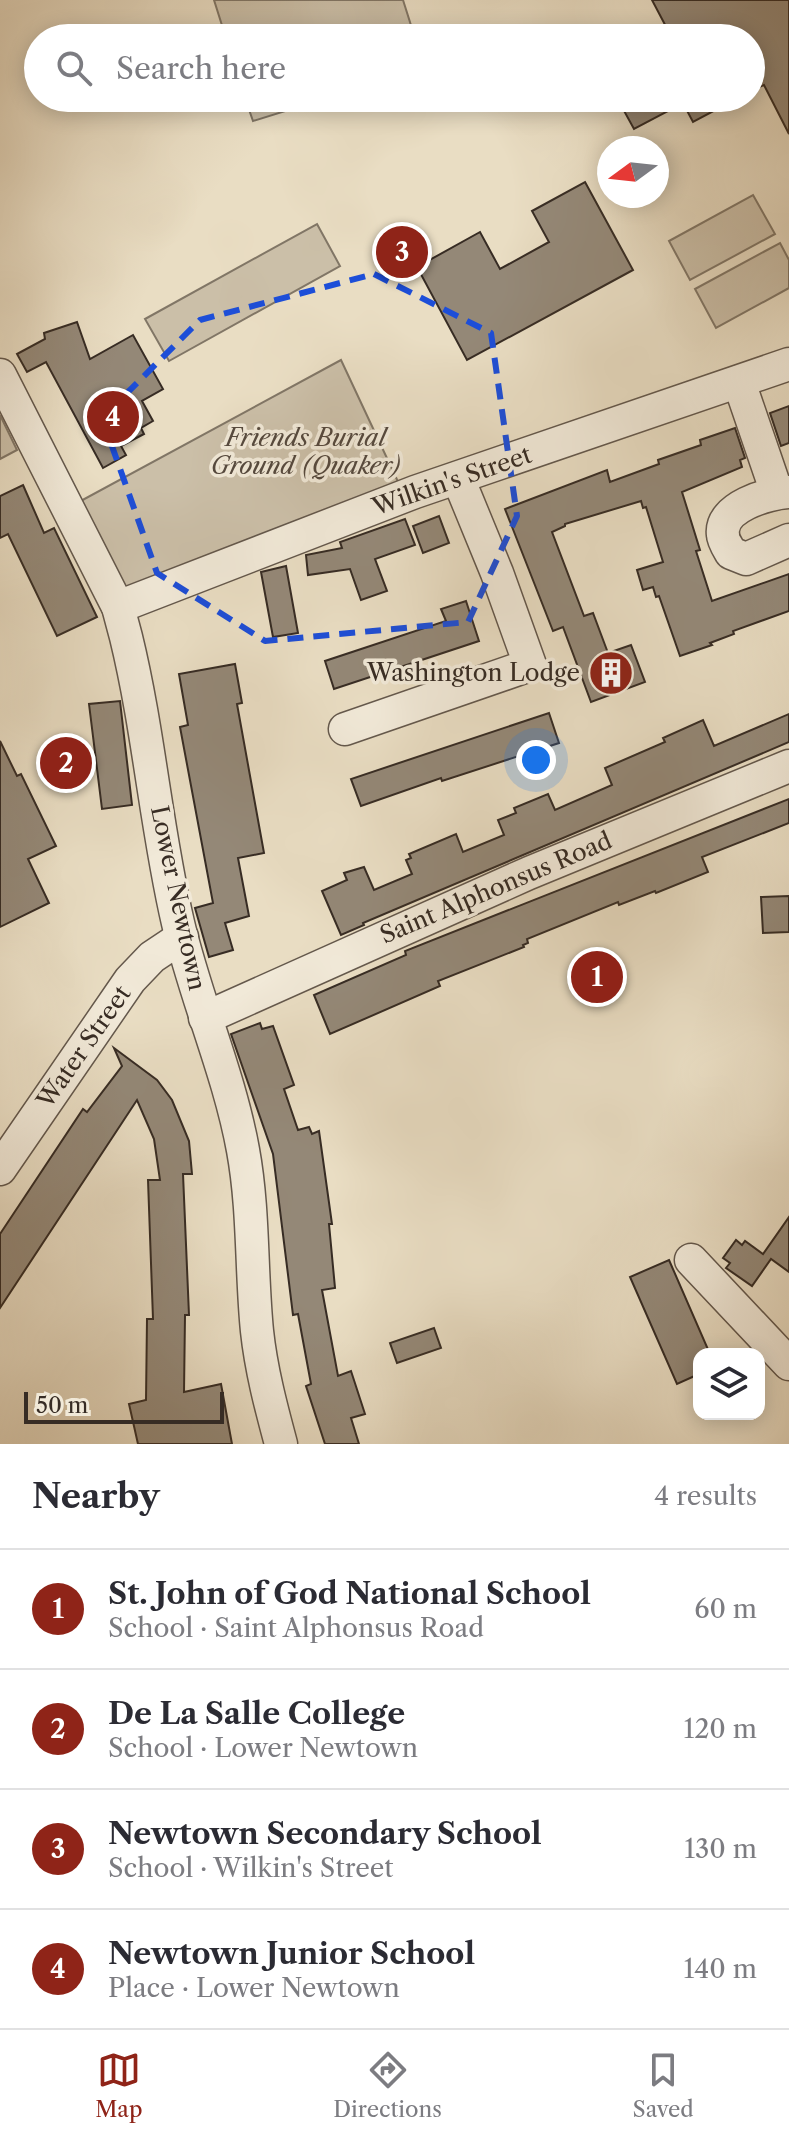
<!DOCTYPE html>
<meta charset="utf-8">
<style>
:root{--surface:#fff;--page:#f2f2f3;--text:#2b2b33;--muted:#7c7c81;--line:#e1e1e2;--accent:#8f2418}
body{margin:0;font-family:"Libre Caslon Text",serif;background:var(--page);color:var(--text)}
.controls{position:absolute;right:24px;bottom:24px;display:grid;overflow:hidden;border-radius:16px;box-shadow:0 4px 20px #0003}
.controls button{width:72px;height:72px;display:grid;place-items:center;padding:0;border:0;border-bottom:2px solid var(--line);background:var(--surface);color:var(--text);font:40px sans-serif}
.compass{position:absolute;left:597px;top:136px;width:72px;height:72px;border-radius:50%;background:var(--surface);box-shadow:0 4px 20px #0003;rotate:255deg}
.scale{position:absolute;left:24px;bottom:20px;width:200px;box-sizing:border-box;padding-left:8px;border:4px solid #372c24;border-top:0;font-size:22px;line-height:28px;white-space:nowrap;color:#372c24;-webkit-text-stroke:6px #f1e9d8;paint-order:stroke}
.you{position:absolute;left:536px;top:760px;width:28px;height:28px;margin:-20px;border:6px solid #fff;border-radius:50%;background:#1a73e8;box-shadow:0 0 0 12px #1a73e833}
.badge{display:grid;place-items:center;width:52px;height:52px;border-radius:50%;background:var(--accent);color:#fff;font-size:26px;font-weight:700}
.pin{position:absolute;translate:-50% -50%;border:4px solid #fff;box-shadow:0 2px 8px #0006}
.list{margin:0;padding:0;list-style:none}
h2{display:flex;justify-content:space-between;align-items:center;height:104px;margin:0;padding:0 32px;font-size:34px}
h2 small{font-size:26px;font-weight:400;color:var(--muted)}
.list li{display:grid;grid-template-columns:52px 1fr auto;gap:24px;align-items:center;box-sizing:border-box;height:120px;padding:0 32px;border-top:2px solid var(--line)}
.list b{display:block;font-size:30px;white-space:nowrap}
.list p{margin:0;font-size:26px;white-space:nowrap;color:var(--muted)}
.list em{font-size:26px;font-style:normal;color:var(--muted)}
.icon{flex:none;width:44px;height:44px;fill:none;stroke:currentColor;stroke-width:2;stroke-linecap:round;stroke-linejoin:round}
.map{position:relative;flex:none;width:789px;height:1444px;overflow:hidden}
.search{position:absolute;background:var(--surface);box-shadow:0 4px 20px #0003;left:24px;right:24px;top:24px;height:88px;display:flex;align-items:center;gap:20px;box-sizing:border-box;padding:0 28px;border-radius:44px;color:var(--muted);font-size:30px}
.sheet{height:584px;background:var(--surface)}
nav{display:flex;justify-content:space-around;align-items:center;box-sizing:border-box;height:112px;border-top:2px solid var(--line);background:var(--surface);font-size:22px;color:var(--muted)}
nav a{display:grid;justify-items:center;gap:4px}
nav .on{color:var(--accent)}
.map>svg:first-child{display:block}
.green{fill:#cbbfa8;stroke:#817666;stroke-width:2}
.building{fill:#948877;stroke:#372c24;stroke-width:2}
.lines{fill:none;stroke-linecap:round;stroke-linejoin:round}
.minor-casing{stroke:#64584c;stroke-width:35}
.minor{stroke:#f1e9d8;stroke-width:32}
.marked{fill:none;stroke:#1d4ed8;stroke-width:6;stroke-dasharray:16 10;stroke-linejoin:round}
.labels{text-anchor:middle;stroke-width:7;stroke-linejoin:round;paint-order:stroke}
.park-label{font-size:24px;font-style:italic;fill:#55493e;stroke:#f1e9d8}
.street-label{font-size:24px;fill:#372c24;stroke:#f1e9d8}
.poi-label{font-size:24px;fill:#372c24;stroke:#f1e9d8;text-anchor:end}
</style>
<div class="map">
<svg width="789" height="1444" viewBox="0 0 789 1444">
<rect width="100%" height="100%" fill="#e9ddc3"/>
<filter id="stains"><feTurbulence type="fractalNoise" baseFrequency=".0025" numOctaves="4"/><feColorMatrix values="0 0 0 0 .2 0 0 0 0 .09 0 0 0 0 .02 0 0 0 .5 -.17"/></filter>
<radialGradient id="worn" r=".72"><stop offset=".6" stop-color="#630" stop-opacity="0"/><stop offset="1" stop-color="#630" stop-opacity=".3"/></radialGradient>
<g class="green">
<polygon points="214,0 403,0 415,38 226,38"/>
<polygon points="245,98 327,98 253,121"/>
<polygon points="753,195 775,234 690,280 669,241"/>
<polygon points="317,224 340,266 169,361 145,319"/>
<polygon points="780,243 789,260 789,288 716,328 695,289"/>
<polygon points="341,360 400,486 121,590 77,503"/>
<polygon points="0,415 17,450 0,459"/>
</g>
<g class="building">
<polygon points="652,0 789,0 789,134 764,85 751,91 751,38 672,38"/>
<polygon points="617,98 738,98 693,122 683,103 634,129"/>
<polygon points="585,182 633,270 467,360 417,267 480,232 500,269 549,242 532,211"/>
<polygon points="77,322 90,359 133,335 163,389 142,401 153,421 141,428 144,434 121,446 126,455 103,468 46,362 27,372 17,354 45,339 44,333"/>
<polygon points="789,406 789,443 781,446 770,413"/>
<polygon points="735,428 745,458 740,460 742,467 682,492 700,550 696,551 712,601 789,574 789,611 733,631 734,634 710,643 712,645 680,656 659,596 656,597 653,587 643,590 637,570 663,562 646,507 643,508 641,501 565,524 565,526 552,532 584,616 593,613 608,653 631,645 645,682 591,702 563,627 553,631 505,509 607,470 610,482 659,464 658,460 701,445 700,440"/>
<polygon points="23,485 44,533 54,528 97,617 57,636 8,534 0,538 0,496"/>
<polygon points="439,516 449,543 423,553 413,526"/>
<polygon points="405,519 415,545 375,559 387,591 361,600 350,569 308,575 306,555 342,548 340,542"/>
<polygon points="286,566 298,633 273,637 261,572"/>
<polygon points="466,601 479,641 334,689 325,661 446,621 441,609"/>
<polygon points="235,664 242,703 237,704 264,853 238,858 249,916 225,923 233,950 209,957 195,908 213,903 180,727 188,725 179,674"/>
<polygon points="120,701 132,805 102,809 89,704"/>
<polygon points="549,713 559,743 442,781 441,778 361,806 351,779"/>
<polygon points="789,714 789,742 363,923 364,925 341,935 322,891 347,880 344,873 364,867 374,890 412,874 406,860 411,858 409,854 456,834 463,852 504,835 498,820 516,813 514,808 548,794 555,810 612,785 605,768 665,742 663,738 703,720 714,746"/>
<polygon points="0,741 17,776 21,774 56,846 28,859 49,903 0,927"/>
<polygon points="789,799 789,823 702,857 708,872 656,893 655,891 619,905 618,902 527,939 528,943 523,945 524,947 438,981 440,986 330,1034 314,995 406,955 405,951"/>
<polygon points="789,896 789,932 763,933 761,897"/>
<polygon points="260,1023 262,1029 273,1026 294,1085 284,1089 298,1130 309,1127 312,1134 319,1131 332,1224 329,1224 335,1288 322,1290 338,1376 351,1371 365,1414 351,1418 359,1444 325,1444 306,1386 311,1384 298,1314 293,1315 273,1154 231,1034"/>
<polygon points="114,1048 157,1080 172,1100 189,1141 192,1174 183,1174 189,1315 185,1315 184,1392 221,1384 232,1444 138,1444 129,1404 146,1400 147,1319 153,1319 148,1180 160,1180 154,1139 137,1100 0,1308 0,1234 83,1109 87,1112 122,1066"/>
<polygon points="789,1217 789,1272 771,1259 752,1286 726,1268 730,1263 723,1258 736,1240 742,1245 745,1241 763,1254"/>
<polygon points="669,1260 710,1354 699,1354 699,1374 677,1384 630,1277"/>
<polygon points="434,1328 441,1348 397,1363 390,1343"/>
</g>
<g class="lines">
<g class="minor-casing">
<g id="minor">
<path d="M0 375 118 607 126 637C149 731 156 829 178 923 196 1000 229 1073 243 1150 254 1210 251 1271 257 1331 261 1369 271 1407 281 1444"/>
<polyline points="739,382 777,493"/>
<path d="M789 492C768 493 719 507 723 535 723 540 728 548 731 553L746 559 789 540"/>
<polyline points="118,607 415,492 789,364"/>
<polyline points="345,729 530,665 497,573 458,478"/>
<polyline points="205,1018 529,873 789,766"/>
<polyline points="0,1169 130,980 152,957 182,937"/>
<polyline points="691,1260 789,1364"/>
</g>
</g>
<use href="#minor" class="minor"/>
</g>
<path class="marked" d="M374 274 491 333 517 516 468 622 265 641 157 573 102 418 200 320Z"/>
<defs>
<g id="building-disc" transform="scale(2.3)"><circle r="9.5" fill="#8f2418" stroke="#f1e9d8"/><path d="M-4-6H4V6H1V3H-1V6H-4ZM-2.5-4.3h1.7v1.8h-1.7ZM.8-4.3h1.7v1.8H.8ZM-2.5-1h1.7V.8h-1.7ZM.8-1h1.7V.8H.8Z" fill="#fff"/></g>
</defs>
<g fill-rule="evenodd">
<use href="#building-disc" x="611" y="673"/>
</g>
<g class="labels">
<g class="park-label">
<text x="306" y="446">Friends Burial<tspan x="306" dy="28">Ground (Quaker)</tspan></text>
</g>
<g class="street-label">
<text transform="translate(452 481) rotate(-19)" y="8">Wilkin's Street</text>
<text transform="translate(496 888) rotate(-23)" y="8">Saint Alphonsus Road</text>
<text transform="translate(178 898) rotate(78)" y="8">Lower Newtown</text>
<text transform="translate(84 1047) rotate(-55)" y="8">Water Street</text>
</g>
<g class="poi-label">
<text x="580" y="681">Washington Lodge</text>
</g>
</g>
<rect width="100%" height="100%" filter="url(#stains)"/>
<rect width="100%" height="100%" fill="url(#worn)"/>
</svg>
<div class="controls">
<button><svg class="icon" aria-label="layers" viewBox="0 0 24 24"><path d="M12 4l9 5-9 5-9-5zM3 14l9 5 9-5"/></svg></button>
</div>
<svg class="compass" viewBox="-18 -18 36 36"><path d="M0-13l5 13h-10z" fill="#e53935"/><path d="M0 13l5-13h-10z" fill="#7c7c81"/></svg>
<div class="scale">50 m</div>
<div class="you"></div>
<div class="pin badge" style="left:597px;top:977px">1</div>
<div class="pin badge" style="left:66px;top:763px">2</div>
<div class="pin badge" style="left:402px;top:252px">3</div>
<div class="pin badge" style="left:113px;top:417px">4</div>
<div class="search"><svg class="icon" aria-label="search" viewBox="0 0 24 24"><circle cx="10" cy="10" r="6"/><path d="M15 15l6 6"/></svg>Search here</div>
</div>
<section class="sheet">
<h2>Nearby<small>4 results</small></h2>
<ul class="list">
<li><span class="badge">1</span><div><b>St. John of God National School</b><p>School · Saint Alphonsus Road</p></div><em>60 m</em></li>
<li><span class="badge">2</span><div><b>De La Salle College</b><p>School · Lower Newtown</p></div><em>120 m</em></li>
<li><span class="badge">3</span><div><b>Newtown Secondary School</b><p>School · Wilkin's Street</p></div><em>130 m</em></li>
<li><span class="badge">4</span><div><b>Newtown Junior School</b><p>Place · Lower Newtown</p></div><em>140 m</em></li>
</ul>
</section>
<nav>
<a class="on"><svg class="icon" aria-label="map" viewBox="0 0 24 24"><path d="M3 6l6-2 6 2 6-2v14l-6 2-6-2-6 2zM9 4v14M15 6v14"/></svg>Map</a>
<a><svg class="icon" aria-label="directions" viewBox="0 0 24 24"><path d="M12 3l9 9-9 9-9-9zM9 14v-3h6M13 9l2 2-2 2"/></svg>Directions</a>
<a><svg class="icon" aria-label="saved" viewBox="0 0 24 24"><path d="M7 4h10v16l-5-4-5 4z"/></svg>Saved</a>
</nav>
